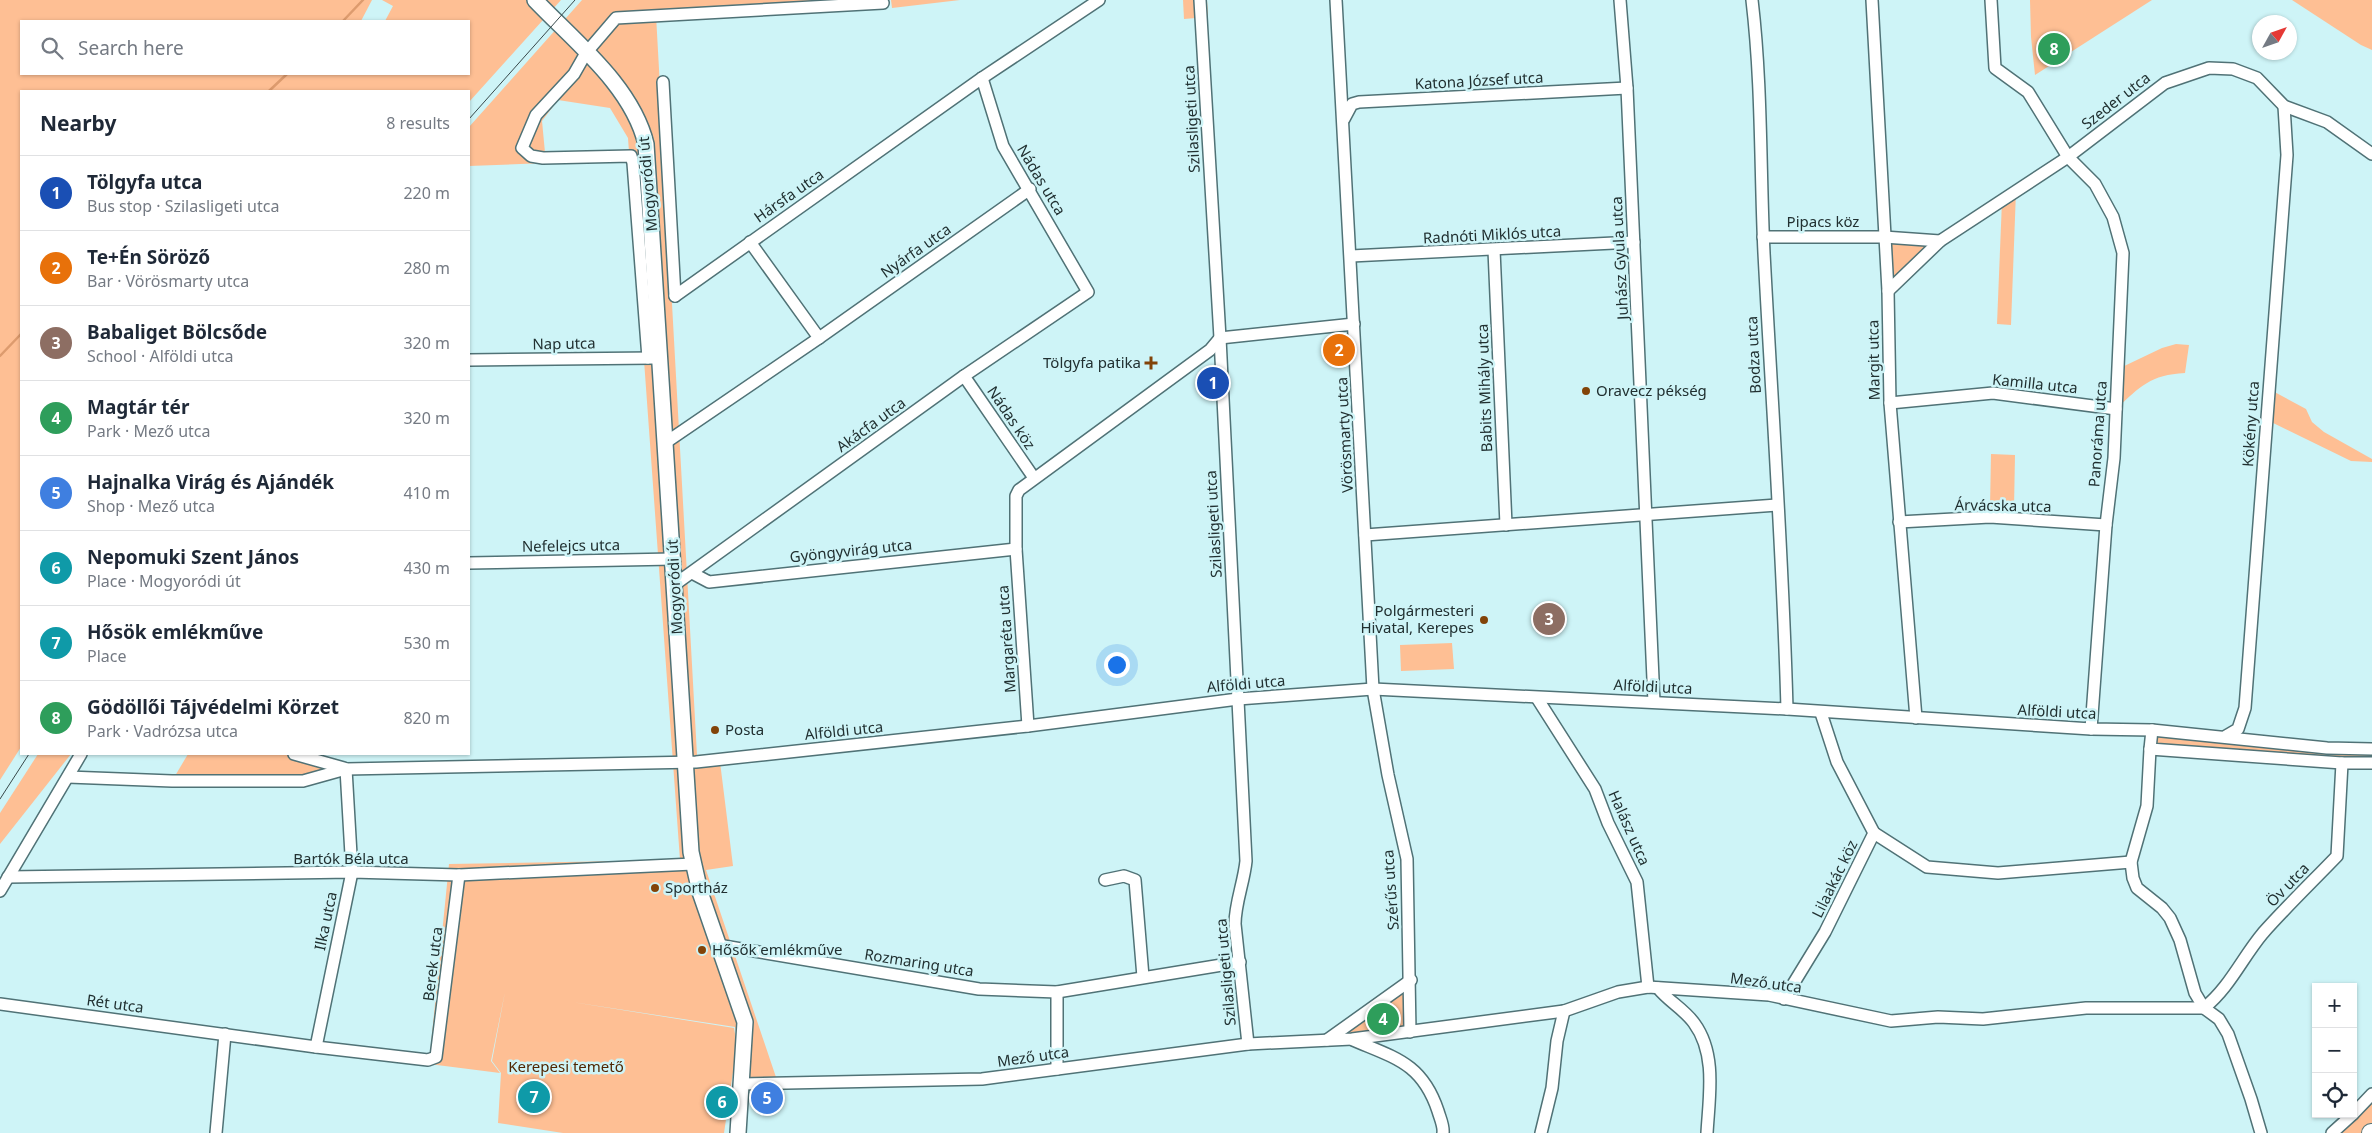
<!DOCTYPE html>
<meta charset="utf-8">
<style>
:root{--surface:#fff;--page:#f6f6f7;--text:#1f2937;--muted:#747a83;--line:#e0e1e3;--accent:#824308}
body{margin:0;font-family:"Noto Sans",sans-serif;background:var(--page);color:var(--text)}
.controls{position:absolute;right:15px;bottom:15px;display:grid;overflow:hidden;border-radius:0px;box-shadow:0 1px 4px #0004}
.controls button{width:45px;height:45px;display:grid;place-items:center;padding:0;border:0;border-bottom:1px solid var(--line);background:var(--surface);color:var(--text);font:25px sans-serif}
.compass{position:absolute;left:2252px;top:15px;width:45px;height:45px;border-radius:50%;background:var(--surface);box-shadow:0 1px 4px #0004;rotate:50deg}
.you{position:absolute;left:1116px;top:664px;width:18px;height:18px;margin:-12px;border:4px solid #fff;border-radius:50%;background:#1a73e8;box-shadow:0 0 0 8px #1a73e833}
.badge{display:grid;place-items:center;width:32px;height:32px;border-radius:50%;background:var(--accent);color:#fff;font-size:16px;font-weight:700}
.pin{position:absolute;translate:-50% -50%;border:2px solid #fff;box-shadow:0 1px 5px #0006}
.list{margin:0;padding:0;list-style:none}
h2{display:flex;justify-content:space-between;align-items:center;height:65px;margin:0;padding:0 20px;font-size:21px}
h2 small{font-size:16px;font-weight:400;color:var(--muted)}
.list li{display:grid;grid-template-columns:32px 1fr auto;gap:15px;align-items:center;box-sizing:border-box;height:75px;padding:0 20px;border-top:1px solid var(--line)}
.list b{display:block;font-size:19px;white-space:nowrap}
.list p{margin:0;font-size:16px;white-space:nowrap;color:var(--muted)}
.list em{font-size:16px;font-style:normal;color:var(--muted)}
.icon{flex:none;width:28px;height:28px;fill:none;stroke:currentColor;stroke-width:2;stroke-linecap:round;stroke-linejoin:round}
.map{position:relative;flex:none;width:2372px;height:1133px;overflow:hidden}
.search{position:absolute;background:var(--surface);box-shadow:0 1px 4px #0004;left:20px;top:20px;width:450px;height:55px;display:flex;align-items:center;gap:12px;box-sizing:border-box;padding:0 18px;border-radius:0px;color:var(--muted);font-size:19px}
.panel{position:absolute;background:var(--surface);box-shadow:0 1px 4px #0004;left:20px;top:90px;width:450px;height:665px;border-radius:0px}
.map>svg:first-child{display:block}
.green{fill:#febf94}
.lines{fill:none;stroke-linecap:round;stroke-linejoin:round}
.stream{stroke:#dd9b6e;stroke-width:2.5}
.street-casing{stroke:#507276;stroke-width:14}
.secondary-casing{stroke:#507276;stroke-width:18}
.primary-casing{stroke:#507276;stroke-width:20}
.street{stroke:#fff;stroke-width:11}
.secondary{stroke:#fff;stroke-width:15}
.primary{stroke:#fff;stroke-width:18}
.tram{stroke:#38494b;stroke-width:1}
.poi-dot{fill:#824308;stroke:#cef4f7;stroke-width:2}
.labels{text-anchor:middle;stroke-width:5;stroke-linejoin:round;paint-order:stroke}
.street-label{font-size:15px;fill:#213031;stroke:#cef4f7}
.poi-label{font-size:15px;fill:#213031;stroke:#cef4f7;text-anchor:start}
.park-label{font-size:15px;fill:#502602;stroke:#cef4f7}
</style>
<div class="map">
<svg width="2372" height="1133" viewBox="0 0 2372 1133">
<rect width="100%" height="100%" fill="#cef4f7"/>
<g class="green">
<polygon points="0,0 372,0 361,21 21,21 21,74 469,74 469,21 385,21 393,6 382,0 561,0 469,102 469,91 21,91 21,747 0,780"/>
<polygon points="582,0 835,0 656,15 697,755 719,754 733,866 706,870 780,1089 732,1092 739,1045 735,1027 572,1002 734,1028 737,1045 724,1133 563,1133 498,1123 501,1073 492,1061 505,992 491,1061 500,1073 429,1064 449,864 680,860 628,138 610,108 558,100 542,121 546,163 469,166 469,127"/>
<polygon points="891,0 960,0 892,8"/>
<polygon points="1183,0 1207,0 1208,17 1184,19"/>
<polygon points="2030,0 2152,0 2035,75 2031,37"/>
<polygon points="2292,0 2372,0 2372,50 2361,45"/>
<polygon points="2016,191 2011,325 1997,324 2002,201"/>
<polygon points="1884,237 1940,241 1888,291"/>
<path d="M2176 344 2189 345 2185 373C2150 375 2141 386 2116 409L2118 369 2162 348Z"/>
<polygon points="2269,389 2306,409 2312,422 2324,432 2372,459 2372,462 2351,461 2267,420"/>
<polygon points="1991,454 2015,455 2014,508 1990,507"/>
<polygon points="1452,643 1454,669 1401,671 1400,645"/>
<polygon points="2152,730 2372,749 2372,763 2150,749"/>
<polygon points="38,754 71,754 0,844 0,813"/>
<polygon points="188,754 294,754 346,769 303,781 172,781"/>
<polygon points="1411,980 1410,1032 1327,1040"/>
<polygon points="2372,1094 2372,1133 2332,1133"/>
</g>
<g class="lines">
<g class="stream">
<polyline points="343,21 363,0"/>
<polyline points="269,91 287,74"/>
<polyline points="0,356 21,334"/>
</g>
<g class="street-casing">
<g id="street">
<path d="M1200 0 1220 338 1246 861C1244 882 1235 903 1235 924L1248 1044"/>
<polyline points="1336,0 1373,689 1388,775 1407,859 1410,1032"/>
<polyline points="1620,0 1627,88 1654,702"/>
<path d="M1752 0C1762 84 1760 168 1764 253 1772 405 1783 557 1787 709"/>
<polyline points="1872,0 1888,291 1890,403 1916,718"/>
<polyline points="1991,0 1995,68 2028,92 2068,157 2095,184 2113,217 2123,253 2114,458 2106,525 2091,729"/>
<polyline points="663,82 675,296"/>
<polyline points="1344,119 1352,104 1359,102 1627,88"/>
<polyline points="1763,237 1884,237 1940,241 2068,157 2165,83 2209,68 2233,69 2257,78 2284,106 2327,122 2372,154"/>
<polyline points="750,242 819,338"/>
<polyline points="1494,250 1506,525"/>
<polyline points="1351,256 1634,242"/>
<polyline points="1888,291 1940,241"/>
<polyline points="675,296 982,78 1099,0"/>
<polyline points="648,358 633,163 631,156 543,158 531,156 522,148 536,115 574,74 586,53 616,18 883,3"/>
<polyline points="469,360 654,358"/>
<polyline points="964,376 1034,478"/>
<polyline points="1890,403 1993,393 2116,409"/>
<polyline points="665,443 819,338 1030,189"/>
<polyline points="1899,522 1990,517 2106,525"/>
<polyline points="1365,535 1777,505"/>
<polyline points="469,563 673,559"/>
<polyline points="692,573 709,582 1016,549"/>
<polyline points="674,585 964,376 1088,292 1003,146 982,78"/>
<polyline points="1537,698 1595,789 1608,823 1637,882 1648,987"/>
<polyline points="1028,726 1016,549 1016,496 1019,490 1210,350 1220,338 1354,324"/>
<polyline points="2152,730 2150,749 2342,763 2372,763"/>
<polyline points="2226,736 2238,729 2245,708 2287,155 2284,106"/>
<polyline points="2150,749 2147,806 2131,862 2133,878 2137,888 2162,908 2170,918 2180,940 2195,993 2204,1008 2219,1019 2228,1034 2251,1099 2261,1133"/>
<polyline points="294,754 344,768"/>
<polyline points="68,777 172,781 303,781 346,769 696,762 1028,726 1238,699 1373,689 1787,709 2091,729 2152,730 2327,748 2372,749"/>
<polyline points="1874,833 1927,867 1998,873 2131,862"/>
<polyline points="8,877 352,872 459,875 693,864"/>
<polyline points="1105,880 1124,876 1135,880 1143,977"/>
<polyline points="0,891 81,754"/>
<polyline points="718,945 979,989 1057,992 1240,962"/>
<path d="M1658 988C1668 1001 1684 1009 1694 1023 1717 1054 1709 1097 1707 1133"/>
<polyline points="1784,999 1825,932 1874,833 1837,762 1821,713"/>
<polyline points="0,1004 316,1047 428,1060 436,1057 459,875"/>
<polyline points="1327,1040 1411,980"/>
<path d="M1353 1040C1395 1058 1422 1063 1438 1111 1440 1118 1444 1126 1443 1133"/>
<polyline points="316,1047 352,872 346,769"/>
<polyline points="1057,1069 1057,992"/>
<path d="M742 1084 982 1079 1248 1044 1352 1039 1564 1011 1618 992 1648 987 1769 995 1891 1021 1938 1017 1983 1019 2086 1008H2204C2230 987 2242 958 2263 933 2286 907 2312 882 2337 856L2342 763"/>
<polyline points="2353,1114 2372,1094"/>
<polyline points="216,1133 225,1034"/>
<polyline points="1541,1133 1552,1088 1557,1041 1564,1011"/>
<polyline points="2332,1133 2353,1114"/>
</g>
</g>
<g class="secondary-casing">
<path id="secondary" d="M535 0C575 42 632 86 646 144L691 852 700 892 745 1022 738 1133"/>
</g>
<g class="primary-casing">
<polyline id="primary" points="2371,1133 2372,1133"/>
</g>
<use href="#street" class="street"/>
<use href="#secondary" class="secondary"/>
<use href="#primary" class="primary"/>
<g class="tram">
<polyline points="469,119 575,0"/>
<polyline points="0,799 29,754"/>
</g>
</g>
<g class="poi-dot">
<path d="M1148.5 355.5h5v5h5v5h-5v5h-5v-5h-5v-5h5z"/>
<circle cx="1586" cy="391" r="5"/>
<circle cx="1484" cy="620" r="5"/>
<circle cx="715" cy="730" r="5"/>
<circle cx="655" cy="888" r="5"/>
<circle cx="702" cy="950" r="5"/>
</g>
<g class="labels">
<g class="street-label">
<text transform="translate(1479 81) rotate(-3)" y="5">Katona József utca</text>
<text transform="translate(2116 101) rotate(-38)" y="5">Szeder utca</text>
<text transform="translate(1192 119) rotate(-93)" y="5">Szilasligeti utca</text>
<text transform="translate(1041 180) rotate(59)" y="5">Nádas utca</text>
<text transform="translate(648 184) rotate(-95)" y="5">Mogyoródi út</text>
<text transform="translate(789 196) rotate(-35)" y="5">Hársfa utca</text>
<text x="1823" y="227">Pipacs köz</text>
<text transform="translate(1492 235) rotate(-3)" y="5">Radnóti Miklós utca</text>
<text transform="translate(916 251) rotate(-35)" y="5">Nyárfa utca</text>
<text transform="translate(1620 258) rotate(-93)" y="5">Juhász Gyula utca</text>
<text transform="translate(564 344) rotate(-1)" y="5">Nap utca</text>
<text transform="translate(1754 355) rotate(-93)" y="5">Bodza utca</text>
<text transform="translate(1874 360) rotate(-91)" y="5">Margit utca</text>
<text transform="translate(2035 384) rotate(6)" y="5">Kamilla utca</text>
<text transform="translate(1485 388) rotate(-92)" y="5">Babits Mihály utca</text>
<text transform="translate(1011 418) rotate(56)" y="5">Nádas köz</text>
<text transform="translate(2251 424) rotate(-86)" y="5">Kökény utca</text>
<text transform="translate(871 425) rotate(-36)" y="5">Akácfa utca</text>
<text transform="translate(2098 434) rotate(-86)" y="5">Panoráma utca</text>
<text transform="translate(1345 435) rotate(-93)" y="5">Vörösmarty utca</text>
<text transform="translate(2003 506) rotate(1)" y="5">Árvácska utca</text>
<text transform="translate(1214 524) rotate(-93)" y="5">Szilasligeti utca</text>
<text transform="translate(571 546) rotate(-1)" y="5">Nefelejcs utca</text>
<text transform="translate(851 551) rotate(-6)" y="5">Gyöngyvirág utca</text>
<text transform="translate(675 587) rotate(-93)" y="5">Mogyoródi út</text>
<text transform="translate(1007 639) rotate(-94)" y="5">Margaréta utca</text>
<text transform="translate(1246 684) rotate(-5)" y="5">Alföldi utca</text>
<text transform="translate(1653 687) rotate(3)" y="5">Alföldi utca</text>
<text transform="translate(2057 712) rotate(3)" y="5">Alföldi utca</text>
<text transform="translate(844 731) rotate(-6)" y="5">Alföldi utca</text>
<text transform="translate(1629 828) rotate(66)" y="5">Halász utca</text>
<text x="351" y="864">Bartók Béla utca</text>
<text transform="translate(1835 879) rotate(-64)" y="5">Lilaakác köz</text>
<text transform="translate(2288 885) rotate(-46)" y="5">Öv utca</text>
<text transform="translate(1391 890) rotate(-94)" y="5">Szérűs utca</text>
<text transform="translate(326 921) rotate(-78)" y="5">Ilka utca</text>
<text transform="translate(919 963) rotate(9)" y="5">Rozmaring utca</text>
<text transform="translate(433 964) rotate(-83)" y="5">Berek utca</text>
<text transform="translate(1226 972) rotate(-95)" y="5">Szilasligeti utca</text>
<text transform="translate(1766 983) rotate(8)" y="5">Mező utca</text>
<text transform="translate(115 1004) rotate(8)" y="5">Rét utca</text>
<text transform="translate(1033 1057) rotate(-8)" y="5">Mező utca</text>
</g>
<g class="poi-label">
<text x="1141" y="368" text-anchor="end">Tölgyfa patika</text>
<text x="1596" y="396">Oravecz pékség</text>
<text x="1474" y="616" text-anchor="end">Polgármesteri<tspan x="1474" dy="17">Hivatal, Kerepes</tspan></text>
<text x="725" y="735">Posta</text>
<text x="665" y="893">Sportház</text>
<text x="712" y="955">Hősők emlékműve</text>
</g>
<g class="park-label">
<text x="566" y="1072">Kerepesi temető</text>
</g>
</g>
</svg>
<div class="controls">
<button>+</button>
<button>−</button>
<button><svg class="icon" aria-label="locate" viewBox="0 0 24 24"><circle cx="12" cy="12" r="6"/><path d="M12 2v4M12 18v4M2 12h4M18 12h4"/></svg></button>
</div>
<svg class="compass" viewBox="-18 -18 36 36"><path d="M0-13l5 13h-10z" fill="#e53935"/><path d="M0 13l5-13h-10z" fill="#747a83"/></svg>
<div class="you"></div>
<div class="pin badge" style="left:1213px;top:383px;background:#1a4fb4">1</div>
<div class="pin badge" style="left:1339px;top:350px;background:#e8710a">2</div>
<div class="pin badge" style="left:1549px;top:619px;background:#8d6e63">3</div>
<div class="pin badge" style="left:1383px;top:1019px;background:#2e9e5b">4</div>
<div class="pin badge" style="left:767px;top:1098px;background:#3f7fe0">5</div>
<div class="pin badge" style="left:722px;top:1102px;background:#0f9aa8">6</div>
<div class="pin badge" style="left:534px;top:1097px;background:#0f9aa8">7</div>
<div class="pin badge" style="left:2054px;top:49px;background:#2e9e5b">8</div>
<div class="search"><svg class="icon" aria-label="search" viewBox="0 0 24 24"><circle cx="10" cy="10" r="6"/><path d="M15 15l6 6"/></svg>Search here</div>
<section class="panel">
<h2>Nearby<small>8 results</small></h2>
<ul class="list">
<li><span class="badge" style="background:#1a4fb4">1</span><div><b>Tölgyfa utca</b><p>Bus stop · Szilasligeti utca</p></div><em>220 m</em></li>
<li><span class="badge" style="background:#e8710a">2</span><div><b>Te+Én Söröző</b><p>Bar · Vörösmarty utca</p></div><em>280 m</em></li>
<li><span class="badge" style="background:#8d6e63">3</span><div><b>Babaliget Bölcsőde</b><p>School · Alföldi utca</p></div><em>320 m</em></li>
<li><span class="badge" style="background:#2e9e5b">4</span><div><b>Magtár tér</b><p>Park · Mező utca</p></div><em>320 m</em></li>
<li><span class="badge" style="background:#3f7fe0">5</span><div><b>Hajnalka Virág és Ajándék</b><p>Shop · Mező utca</p></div><em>410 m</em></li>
<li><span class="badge" style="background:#0f9aa8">6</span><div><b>Nepomuki Szent János</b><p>Place · Mogyoródi út</p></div><em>430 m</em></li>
<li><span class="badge" style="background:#0f9aa8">7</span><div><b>Hősök emlékműve</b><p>Place</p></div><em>530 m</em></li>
<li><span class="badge" style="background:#2e9e5b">8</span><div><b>Gödöllői Tájvédelmi Körzet</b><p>Park · Vadrózsa utca</p></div><em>820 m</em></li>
</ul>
</section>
</div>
